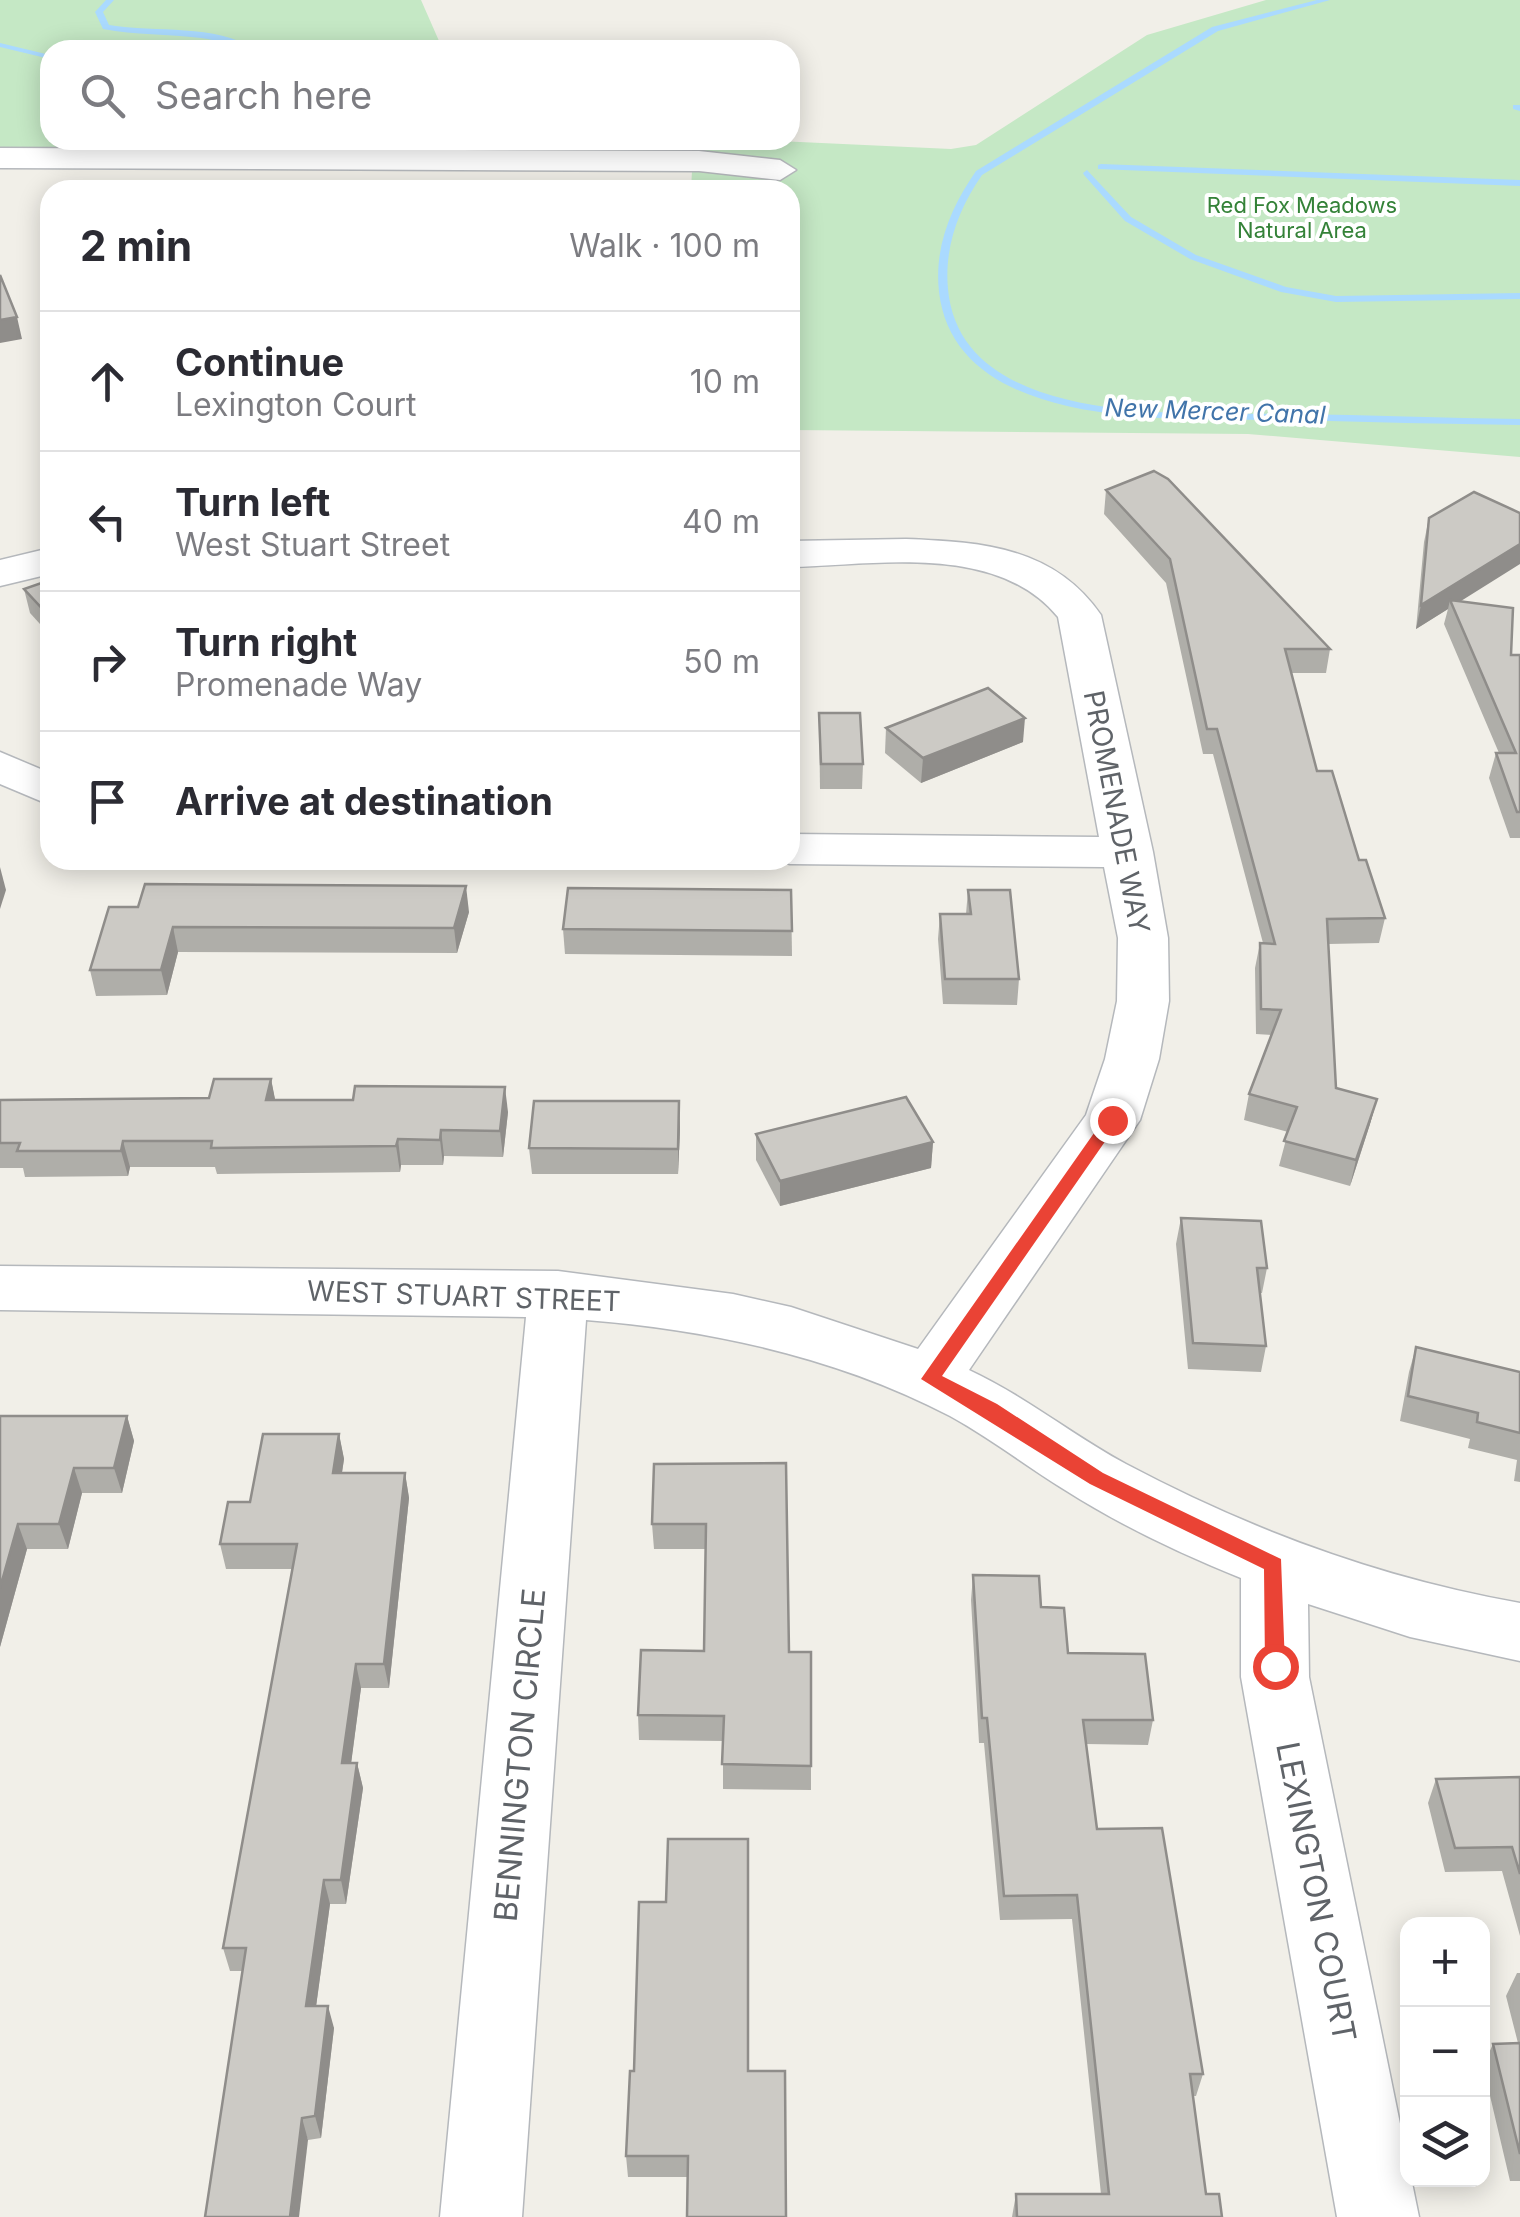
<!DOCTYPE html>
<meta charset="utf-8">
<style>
:root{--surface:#fff;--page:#f2f2f3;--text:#2b2b33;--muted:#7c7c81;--line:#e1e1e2}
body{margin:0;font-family:Inter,sans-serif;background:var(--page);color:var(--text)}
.controls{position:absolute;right:30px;bottom:30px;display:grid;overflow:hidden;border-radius:20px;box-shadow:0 5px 25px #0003}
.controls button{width:90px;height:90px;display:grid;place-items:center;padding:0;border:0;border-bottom:2px solid var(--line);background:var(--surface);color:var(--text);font:50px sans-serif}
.stop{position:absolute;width:30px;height:30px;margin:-22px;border:8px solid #ea4335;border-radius:50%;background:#fff}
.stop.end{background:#ea4335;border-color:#fff;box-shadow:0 2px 10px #0008}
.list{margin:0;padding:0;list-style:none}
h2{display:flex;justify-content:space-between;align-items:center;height:130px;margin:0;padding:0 40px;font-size:42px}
h2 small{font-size:32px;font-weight:400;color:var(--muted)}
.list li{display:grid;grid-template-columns:65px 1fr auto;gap:30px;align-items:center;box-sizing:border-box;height:140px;padding:0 40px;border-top:2px solid var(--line)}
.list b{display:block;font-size:38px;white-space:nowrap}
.list p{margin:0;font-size:32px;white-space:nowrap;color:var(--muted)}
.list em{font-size:32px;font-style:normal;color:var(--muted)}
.icon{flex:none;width:55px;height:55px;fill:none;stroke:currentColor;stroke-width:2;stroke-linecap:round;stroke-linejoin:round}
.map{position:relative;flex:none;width:1520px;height:2217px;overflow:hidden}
.search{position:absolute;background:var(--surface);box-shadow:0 5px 25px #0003;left:40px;top:40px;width:760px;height:110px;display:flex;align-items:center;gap:25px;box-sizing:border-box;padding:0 35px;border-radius:30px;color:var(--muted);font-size:38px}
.panel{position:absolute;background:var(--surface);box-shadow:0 5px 25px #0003;left:40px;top:180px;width:760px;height:690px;border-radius:30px}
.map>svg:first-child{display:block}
.green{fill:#c5e8c5}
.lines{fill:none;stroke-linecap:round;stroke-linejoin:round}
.stream{fill:#aadaff;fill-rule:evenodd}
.minor-casing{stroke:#b5b8bc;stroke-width:3}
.minor{fill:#fff;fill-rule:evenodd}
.wall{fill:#afaea9}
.shaded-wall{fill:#8f8d8a}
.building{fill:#cccac5;stroke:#8f8d8a;stroke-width:2.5}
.route{fill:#ea4335}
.labels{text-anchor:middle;stroke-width:8;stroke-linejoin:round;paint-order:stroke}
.far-park-label{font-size:22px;fill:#348238;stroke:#fff}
.far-water-label{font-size:25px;font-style:italic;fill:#4174aa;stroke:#fff}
.street-label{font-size:28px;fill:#5f6368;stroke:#fff}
.near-street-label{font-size:32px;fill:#5f6368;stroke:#fff}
</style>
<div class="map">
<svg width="1520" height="2217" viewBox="0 0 1520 2217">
<rect width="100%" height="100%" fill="#f1efe8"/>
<polygon class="green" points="0,0 421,0 443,50 50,50 50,140 756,140 951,149 976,145 1147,35 1266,0 1520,0 1520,457 1248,434 790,430 790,190 691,190 692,171 686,155 0,149"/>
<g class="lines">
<g class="stream">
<path d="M106 0H114L103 12 109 25C156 33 215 23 256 50 238 50 220 40 201 38 168 34 135 35 103 29L95 12Z"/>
<path d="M1317 0H1330L1218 31 982 175C959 208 944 247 948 289 961 431 1192 412 1293 414 1368 415 1444 418 1520 419V425C1444 424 1368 422 1292 420 1187 418 956 436 939 292 934 247 951 207 976 171L1212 27Z"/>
<polygon points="0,43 50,55 50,59 0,47"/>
<polygon points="1513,105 1520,105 1520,111 1513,109"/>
<polygon points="1101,164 1520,180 1520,186 1098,169 1098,165"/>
<polygon points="1087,170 1131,217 1196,255 1286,287 1336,296 1520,293 1520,299 1336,302 1281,292 1190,259 1125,221 1084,175 1083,173"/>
</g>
<g class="minor-casing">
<g id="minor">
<polygon points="0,148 699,151 780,160 796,170 780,180 699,171 0,168"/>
<path d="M906 539C983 542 1054 547 1101 615L1153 852 1168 938 1169 1001 1159 1059 1140 1120 969 1370C1025 1396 1072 1435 1126 1464 1252 1531 1380 1578 1520 1603V1661L1410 1637 1308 1604 1309 1677 1419 2217H1337L1241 1677V1578C1181 1554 1120 1525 1065 1490 1026 1466 990 1438 950 1416 837 1357 712 1330 586 1320L522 2217H440L526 1317 0 1310V1266L558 1271 733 1294 791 1307 918 1349 1086 1115 1105 1059 1117 1001 1118 938 1104 867 790 864 774 860H790V834L1099 837 1058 617C996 542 876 565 790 567V541Z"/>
<polygon points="50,548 50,574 0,586 0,560"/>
<polygon points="0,752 50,773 50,805 0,784"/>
</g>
</g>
<use href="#minor" class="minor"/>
</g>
<g class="wall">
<polygon points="50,371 50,409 47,409 42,386"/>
<polygon points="1106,490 1330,649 1326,673 1291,673 1317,771 1385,918 1379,943 1328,944 1336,1088 1377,1099 1370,1124 1350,1186 1279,1166 1288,1132 1244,1120 1249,1094 1272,1035 1256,1034 1255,968 1260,943 1263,943 1213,754 1203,754 1166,583 1104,514"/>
<polygon points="1429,518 1461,601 1511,655 1520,655 1520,838 1510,838 1489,778 1496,753 1499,753 1444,624 1448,609 1416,629 1424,542"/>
<polygon points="50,580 50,635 30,613 24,589"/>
<polygon points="819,713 863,764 862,789 820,789"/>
<polygon points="886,728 1023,742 921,783 885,753"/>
<polygon points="791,890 792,956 565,954 563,929"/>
<polygon points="968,890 1019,979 1017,1005 943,1004 938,939 940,914 966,914"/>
<polygon points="109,907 469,912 457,953 178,952 167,995 96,996 90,970"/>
<polygon points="271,1079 275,1100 508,1112 503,1157 444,1156 443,1165 401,1165 400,1172 217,1174 215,1167 130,1167 128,1176 25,1177 23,1168 0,1168 0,1100 209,1098"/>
<polygon points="680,1127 678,1174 532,1174 529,1148"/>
<polygon points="756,1134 933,1142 931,1168 780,1206 756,1160"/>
<polygon points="1181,1218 1267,1268 1262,1293 1260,1293 1266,1346 1261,1372 1188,1369 1176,1244"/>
<polygon points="1416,1347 1520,1372 1520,1482 1514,1481 1517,1460 1468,1448 1470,1439 1400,1421 1409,1372"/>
<polygon points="0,1416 127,1416 134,1441 122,1493 82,1493 68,1549 27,1549 0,1647"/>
<polygon points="339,1434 344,1459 342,1473 405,1473 409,1498 389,1688 361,1688 351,1763 357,1763 363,1788 346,1904 330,1904 316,2006 334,2028 321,2138 308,2140 242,1971 230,1971 223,1948 293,1569 226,1569 220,1544 250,1502"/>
<polygon points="786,1463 789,1652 811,1766 811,1790 723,1789 723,1741 639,1740 638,1715 704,1651 706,1549 654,1549 652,1524"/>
<polygon points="973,1575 1041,1607 1068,1653 1153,1720 1148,1745 1086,1744 1097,1829 1203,2074 1196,2096 1193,2096 1206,2194 1222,2217 1012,2217 1016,2194 1101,2194 1072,1919 1000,1920 984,1743 979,1743 971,1600"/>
<polygon points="1520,1777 1520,1936 1502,1871 1445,1872 1428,1803 1436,1779"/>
<polygon points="748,1839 687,2177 628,2177 626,2156 634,2071 666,1902"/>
<polygon points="1517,1973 1520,1973 1520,2181 1510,2181 1483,2066 1493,2044 1518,2043 1506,1996"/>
</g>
<g class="shaded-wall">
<polygon points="17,317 22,339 0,343 0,320"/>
<polygon points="1520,544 1520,564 1453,606 1450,600 1448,609 1416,629 1421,605"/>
<polygon points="1025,718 1023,742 921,783 923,758"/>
<polygon points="0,867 6,890 0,909"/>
<polygon points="466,886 469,912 457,953 454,928"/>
<polygon points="173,927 178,952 167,995 161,970"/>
<polygon points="271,1079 276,1104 266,1100"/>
<polygon points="505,1087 508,1112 503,1157 500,1131"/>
<polygon points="1377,1099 1370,1124 1350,1186 1356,1160"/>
<polygon points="679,1101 680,1127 678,1174 678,1149"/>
<polygon points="441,1130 444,1156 443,1165 440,1140"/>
<polygon points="398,1139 401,1165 400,1172 396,1146"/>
<polygon points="123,1141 130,1167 128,1176 121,1151"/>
<polygon points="933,1142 931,1168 780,1206 780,1181"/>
<polygon points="127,1416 134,1441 122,1493 114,1468"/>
<polygon points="339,1434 344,1459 338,1498 333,1473"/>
<polygon points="74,1468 82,1493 68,1549 59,1524"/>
<polygon points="405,1473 409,1498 389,1688 384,1664"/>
<polygon points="18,1524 27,1549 0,1647 0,1588"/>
<polygon points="356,1664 361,1688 348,1787 342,1763"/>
<polygon points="357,1763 363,1788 346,1904 341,1880"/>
<polygon points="324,1880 330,1904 313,2029 306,2006"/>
<polygon points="328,2006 334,2028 321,2138 315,2116"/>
<polygon points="302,2118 308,2140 299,2217 290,2217"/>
</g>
<g class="building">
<polygon points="0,275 17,317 0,320"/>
<polygon points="50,371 50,386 42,386"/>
<polygon points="1154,471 1168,479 1330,649 1285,649 1317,771 1332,771 1359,860 1366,860 1385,918 1327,919 1336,1088 1377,1099 1356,1160 1284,1141 1297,1107 1249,1094 1281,1010 1261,1009 1260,943 1275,944 1217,729 1207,729 1170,559 1106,490"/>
<polygon points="1474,492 1520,513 1520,544 1421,605 1429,518"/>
<polygon points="50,580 50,617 24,589"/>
<polygon points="1450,600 1513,608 1511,655 1520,655 1520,812 1517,812 1496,753 1516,753"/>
<polygon points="988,688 1025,718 923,758 886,728"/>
<polygon points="819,713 860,713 863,764 821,764"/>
<polygon points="145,884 466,886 454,928 173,927 161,970 90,970 109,907 138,907"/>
<polygon points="568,888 791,890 792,931 563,929"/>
<polygon points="968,890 1010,890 1019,979 945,979 940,914 971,914"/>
<polygon points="214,1079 271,1079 266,1100 353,1100 355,1086 505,1087 500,1131 441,1130 440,1140 398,1139 396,1146 211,1148 212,1141 123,1141 121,1151 17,1151 20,1143 0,1143 0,1100 209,1098"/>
<polygon points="906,1097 933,1142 780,1181 756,1134"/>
<polygon points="534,1101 679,1101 678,1149 529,1148"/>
<polygon points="1181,1218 1261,1221 1267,1268 1257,1268 1266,1346 1193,1343"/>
<polygon points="1416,1347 1520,1372 1520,1433 1477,1422 1478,1413 1408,1396"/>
<polygon points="0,1416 127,1416 114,1468 74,1468 59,1524 18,1524 0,1588"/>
<polygon points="263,1434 339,1434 333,1473 405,1473 384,1664 356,1664 342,1763 357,1763 341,1880 324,1880 306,2006 328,2006 315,2116 302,2118 290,2217 205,2217 246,1948 223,1948 297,1544 220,1544 228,1502 250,1502"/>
<polygon points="786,1463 789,1652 811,1652 811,1766 722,1764 724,1716 638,1715 641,1650 704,1651 706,1524 652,1524 654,1464"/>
<polygon points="973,1575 1039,1576 1041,1607 1064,1608 1068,1653 1145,1654 1153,1720 1083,1720 1097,1829 1162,1828 1203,2074 1190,2074 1206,2194 1219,2194 1222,2217 1017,2217 1016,2194 1109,2194 1077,1895 1004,1896 987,1718 982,1718"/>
<polygon points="1520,1777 1520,1874 1512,1847 1455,1848 1436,1779"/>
<polygon points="668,1839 748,1839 748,2071 785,2071 786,2217 687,2217 688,2156 626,2156 630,2071 634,2071 639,1902 666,1902"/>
<polygon points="1520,2043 1520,2154 1493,2044"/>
</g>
<polygon class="route" points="1106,1116 1120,1120 942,1376 997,1404 1103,1473 1281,1559 1285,1666 1275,1675 1265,1666 1264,1569 1090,1484 921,1379"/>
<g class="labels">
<g class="far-park-label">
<text x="1302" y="213">Red Fox Meadows<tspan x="1302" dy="25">Natural Area</tspan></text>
</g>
<g class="far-water-label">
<text transform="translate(1215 411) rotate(2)" y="9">New Mercer Canal</text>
</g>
<g class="street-label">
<text transform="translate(1117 812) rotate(79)" y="10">PROMENADE WAY</text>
<text transform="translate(464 1296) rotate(2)" y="10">WEST STUART STREET</text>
</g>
<g class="near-street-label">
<text transform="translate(520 1755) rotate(-85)" y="11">BENNINGTON CIRCLE</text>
<text transform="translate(1316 1892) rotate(79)" y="11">LEXINGTON COURT</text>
</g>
</g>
</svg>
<div class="controls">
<button>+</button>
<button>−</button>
<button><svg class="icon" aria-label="layers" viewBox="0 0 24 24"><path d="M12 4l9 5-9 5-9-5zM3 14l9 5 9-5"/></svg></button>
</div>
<div class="stop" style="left:1275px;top:1666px"></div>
<div class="stop end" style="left:1112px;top:1120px"></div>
<div class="search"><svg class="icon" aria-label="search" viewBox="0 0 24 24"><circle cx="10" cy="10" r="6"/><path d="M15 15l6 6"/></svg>Search here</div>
<section class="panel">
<h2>2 min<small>Walk · 100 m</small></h2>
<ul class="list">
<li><svg class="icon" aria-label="ahead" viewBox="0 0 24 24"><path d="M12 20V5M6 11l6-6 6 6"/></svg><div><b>Continue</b><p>Lexington Court</p></div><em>10 m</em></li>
<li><svg class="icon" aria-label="left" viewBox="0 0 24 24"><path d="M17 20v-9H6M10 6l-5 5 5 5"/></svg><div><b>Turn left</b><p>West Stuart Street</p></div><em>40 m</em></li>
<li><svg class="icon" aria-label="right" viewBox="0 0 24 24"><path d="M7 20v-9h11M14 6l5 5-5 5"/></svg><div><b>Turn right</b><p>Promenade Way</p></div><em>50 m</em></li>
<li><svg class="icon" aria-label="arrive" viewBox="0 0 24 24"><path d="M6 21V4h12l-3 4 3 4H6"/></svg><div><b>Arrive at destination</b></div></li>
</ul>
</section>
</div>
